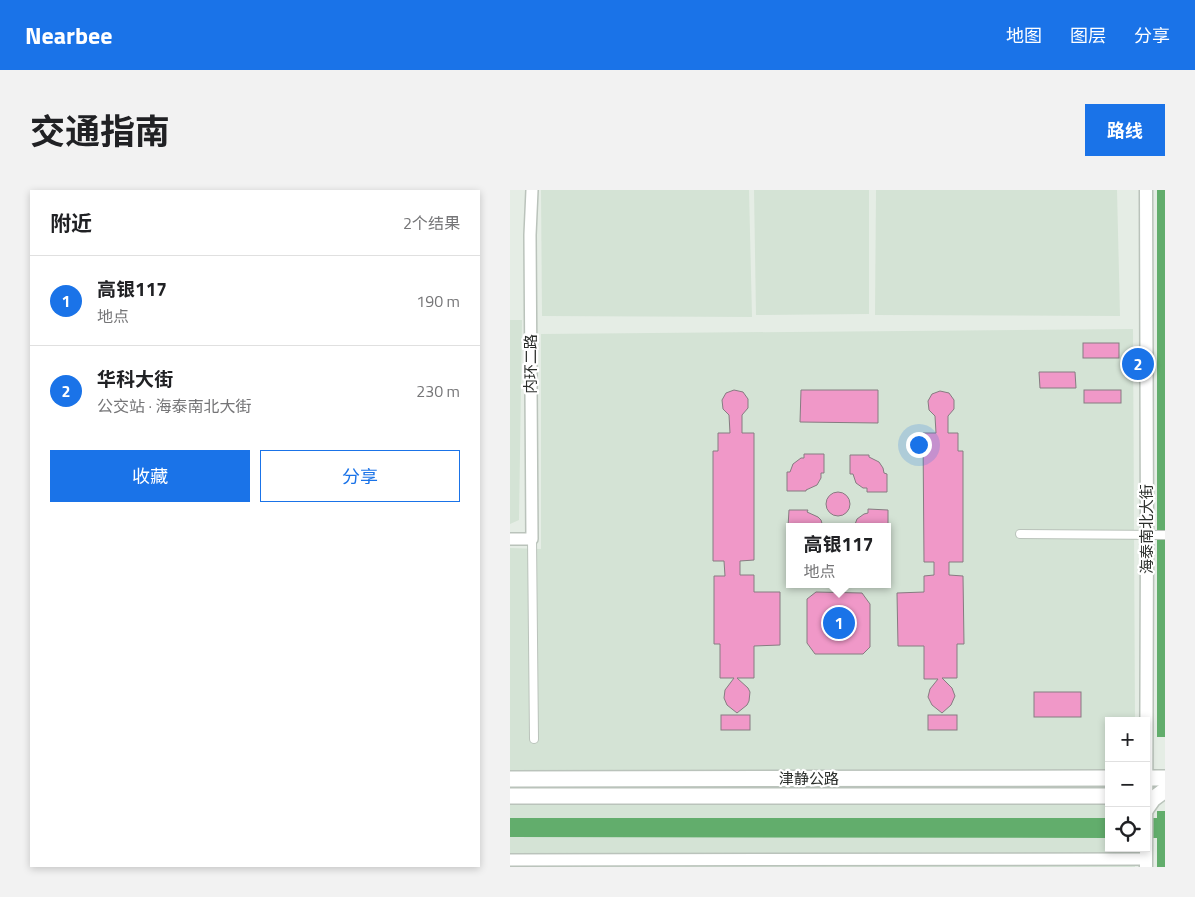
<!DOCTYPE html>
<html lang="zh">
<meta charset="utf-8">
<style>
:root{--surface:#fff;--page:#f2f2f2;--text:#202124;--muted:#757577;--line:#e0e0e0;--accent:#1a73e8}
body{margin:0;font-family:"Titillium Web","Noto Sans SC",sans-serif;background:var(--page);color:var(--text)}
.controls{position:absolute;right:15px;bottom:15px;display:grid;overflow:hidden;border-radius:0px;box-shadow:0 2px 8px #0003}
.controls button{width:45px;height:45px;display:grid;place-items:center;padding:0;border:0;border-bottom:1px solid var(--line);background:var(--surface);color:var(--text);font:25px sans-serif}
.you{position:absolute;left:408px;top:254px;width:18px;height:18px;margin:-12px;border:4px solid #fff;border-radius:50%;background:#1a73e8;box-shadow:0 0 0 8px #1a73e833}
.badge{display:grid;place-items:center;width:32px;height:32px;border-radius:50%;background:var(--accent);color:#fff;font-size:16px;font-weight:700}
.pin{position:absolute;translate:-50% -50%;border:2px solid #fff;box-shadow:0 1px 5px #0006}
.popup{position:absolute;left:276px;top:333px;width:105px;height:65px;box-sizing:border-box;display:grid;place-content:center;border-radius:0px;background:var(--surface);filter:drop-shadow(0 1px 4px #0005);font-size:16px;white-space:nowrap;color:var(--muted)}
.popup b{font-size:19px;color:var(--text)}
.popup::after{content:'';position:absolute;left:50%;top:100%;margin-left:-10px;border:10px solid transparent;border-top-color:var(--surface)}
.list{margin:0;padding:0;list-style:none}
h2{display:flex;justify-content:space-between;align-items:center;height:65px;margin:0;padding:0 20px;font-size:21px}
h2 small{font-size:16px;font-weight:400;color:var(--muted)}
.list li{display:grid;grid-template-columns:32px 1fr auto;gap:15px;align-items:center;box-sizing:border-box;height:90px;padding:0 20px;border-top:1px solid var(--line)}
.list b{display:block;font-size:19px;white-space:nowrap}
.list p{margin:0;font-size:16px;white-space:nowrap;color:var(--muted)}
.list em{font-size:16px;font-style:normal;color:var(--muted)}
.actions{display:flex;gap:10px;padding:15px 20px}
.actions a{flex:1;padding:11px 0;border:1px solid var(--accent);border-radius:0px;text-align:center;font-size:18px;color:var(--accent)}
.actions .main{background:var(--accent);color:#fff}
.icon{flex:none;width:28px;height:28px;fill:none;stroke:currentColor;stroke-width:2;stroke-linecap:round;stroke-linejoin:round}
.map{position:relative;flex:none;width:655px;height:677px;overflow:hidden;border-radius:0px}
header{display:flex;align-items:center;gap:30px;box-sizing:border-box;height:70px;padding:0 25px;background:var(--accent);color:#fff}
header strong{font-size:24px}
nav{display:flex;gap:28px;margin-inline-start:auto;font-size:18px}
.intro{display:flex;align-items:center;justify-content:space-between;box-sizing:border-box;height:120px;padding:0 30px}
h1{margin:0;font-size:35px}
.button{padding:12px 22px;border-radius:0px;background:var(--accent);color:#fff;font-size:18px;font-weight:700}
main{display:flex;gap:30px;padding:0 30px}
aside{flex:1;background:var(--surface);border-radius:0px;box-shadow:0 2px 8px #0003}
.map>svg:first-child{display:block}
.built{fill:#d4e3d5;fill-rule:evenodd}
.water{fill:#62ad6c}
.building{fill:#f098c8;stroke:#867c81}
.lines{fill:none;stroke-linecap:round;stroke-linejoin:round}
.street-casing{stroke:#bac3bb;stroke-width:10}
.secondary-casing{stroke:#bac3bb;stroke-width:14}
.primary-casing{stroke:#bac3bb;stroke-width:15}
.highway-casing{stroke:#bac3bb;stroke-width:18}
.street{stroke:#fff;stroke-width:8}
.secondary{stroke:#fff;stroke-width:11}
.primary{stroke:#fff;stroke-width:12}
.highway{stroke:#fff;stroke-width:15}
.labels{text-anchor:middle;stroke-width:4.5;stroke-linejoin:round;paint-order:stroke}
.street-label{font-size:15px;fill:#2b2e2b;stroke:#fff}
</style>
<header>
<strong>Nearbee</strong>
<nav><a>地图</a><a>图层</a><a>分享</a></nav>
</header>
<div class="intro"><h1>交通指南</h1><a class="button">路线</a></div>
<main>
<aside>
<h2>附近<small>2个结果</small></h2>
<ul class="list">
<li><span class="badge">1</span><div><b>高银117</b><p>地点</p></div><em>190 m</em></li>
<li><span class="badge">2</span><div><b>华科大街</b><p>公交站 · 海泰南北大街</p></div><em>230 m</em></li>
</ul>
<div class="actions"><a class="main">收藏</a><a>分享</a></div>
</aside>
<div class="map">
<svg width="655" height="677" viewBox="0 0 655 677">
<rect width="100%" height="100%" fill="#e5ede5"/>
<g class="built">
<polygon points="31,0 239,0 242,127 32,126"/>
<polygon points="244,0 359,0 359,124 246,125"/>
<polygon points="366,0 607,0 610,126 365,125"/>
<polygon points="0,130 12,130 9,330 0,334"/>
<path d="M623 139 625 531H599V658H625V677H0V358L31 359V144ZM280 337H378V394H280Z"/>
</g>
<g class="water">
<rect x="647" y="0" width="8" height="547"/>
<polygon points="647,621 655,621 655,677 647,677 647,648 636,648 636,628 647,628"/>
<polygon points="0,628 599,628 599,648 0,647"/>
</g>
<g class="building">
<rect x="573" y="153" width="36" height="15"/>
<polygon points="529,182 565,182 566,198 530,198"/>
<polygon points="224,200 233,202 238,209 238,218 232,225 232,243 244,243 244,370 230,371 230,385 244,385 244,402 270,402 270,455 244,456 244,488 227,488 238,498 240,502 239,511 237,515 227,523 217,515 214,508 215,500 224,488 210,488 210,454 204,454 204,386 215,386 214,371 203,371 203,261 208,261 208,243 220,243 219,225 213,219 212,210 216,203"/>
<polygon points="291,200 368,200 368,233 290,232"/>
<rect x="574" y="200" width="37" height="13"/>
<polygon points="430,201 439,203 444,210 444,219 438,226 438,243 448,243 448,261 453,261 453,372 439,372 439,385 453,386 454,454 447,454 447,488 432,488 442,498 445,506 441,515 432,523 422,515 418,507 420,499 428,489 414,489 414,456 388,456 387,403 414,402 414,386 424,385 424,372 414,372 413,243 426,243 425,226 419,220 418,211 422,204"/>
<polygon points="294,264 314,264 314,283 311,283 311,288 307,295 296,300 296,301 277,301 277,282 280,282 283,274 291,268 294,268"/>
<polygon points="340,265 359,265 359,267 369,272 373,278 374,283 377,284 377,302 357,302 357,298 353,298 346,293 343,284 340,284"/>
<circle cx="328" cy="314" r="12"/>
<polygon points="358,319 378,320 378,337 344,337 347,329 354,324 358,323"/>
<polygon points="279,320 298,320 297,322 308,327 311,330 313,337 278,337"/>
<polygon points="306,402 352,403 360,414 360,457 353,464 305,464 297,453 297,409"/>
<rect x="524" y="502" width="47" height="25"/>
<rect x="211" y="525" width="29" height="15"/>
<rect x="418" y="525" width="29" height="15"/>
</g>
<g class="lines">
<g class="street-casing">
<g id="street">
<polyline points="510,344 655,345"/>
<polyline points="22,349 24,549"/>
</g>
</g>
<g class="secondary-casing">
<g id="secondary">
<polyline points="0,349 22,349 20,45 22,0"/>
<polyline points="0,670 636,669"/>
</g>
</g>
<g class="primary-casing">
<polyline id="primary" points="636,0 637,346 636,677"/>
</g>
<g class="highway-casing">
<g id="highway">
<polyline points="636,588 655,588"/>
<polyline points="0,589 599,588"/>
<polyline points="0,606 599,606"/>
<polyline points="636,619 643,609 655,600"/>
</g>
</g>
<use href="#street" class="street"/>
<use href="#secondary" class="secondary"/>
<use href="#primary" class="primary"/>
<use href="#highway" class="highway"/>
</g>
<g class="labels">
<g class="street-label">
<text transform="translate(21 174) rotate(-90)" y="5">内环二路</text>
<text transform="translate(637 339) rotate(-90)" y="5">海泰南北大街</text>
<text x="299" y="594">津静公路</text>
</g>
</g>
</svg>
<div class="controls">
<button>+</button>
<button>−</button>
<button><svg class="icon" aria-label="locate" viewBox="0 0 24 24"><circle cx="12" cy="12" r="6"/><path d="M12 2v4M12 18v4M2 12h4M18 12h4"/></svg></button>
</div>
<div class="you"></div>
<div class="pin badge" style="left:329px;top:433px">1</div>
<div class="popup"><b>高银117</b>地点</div>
<div class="pin badge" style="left:628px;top:174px">2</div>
</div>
</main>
